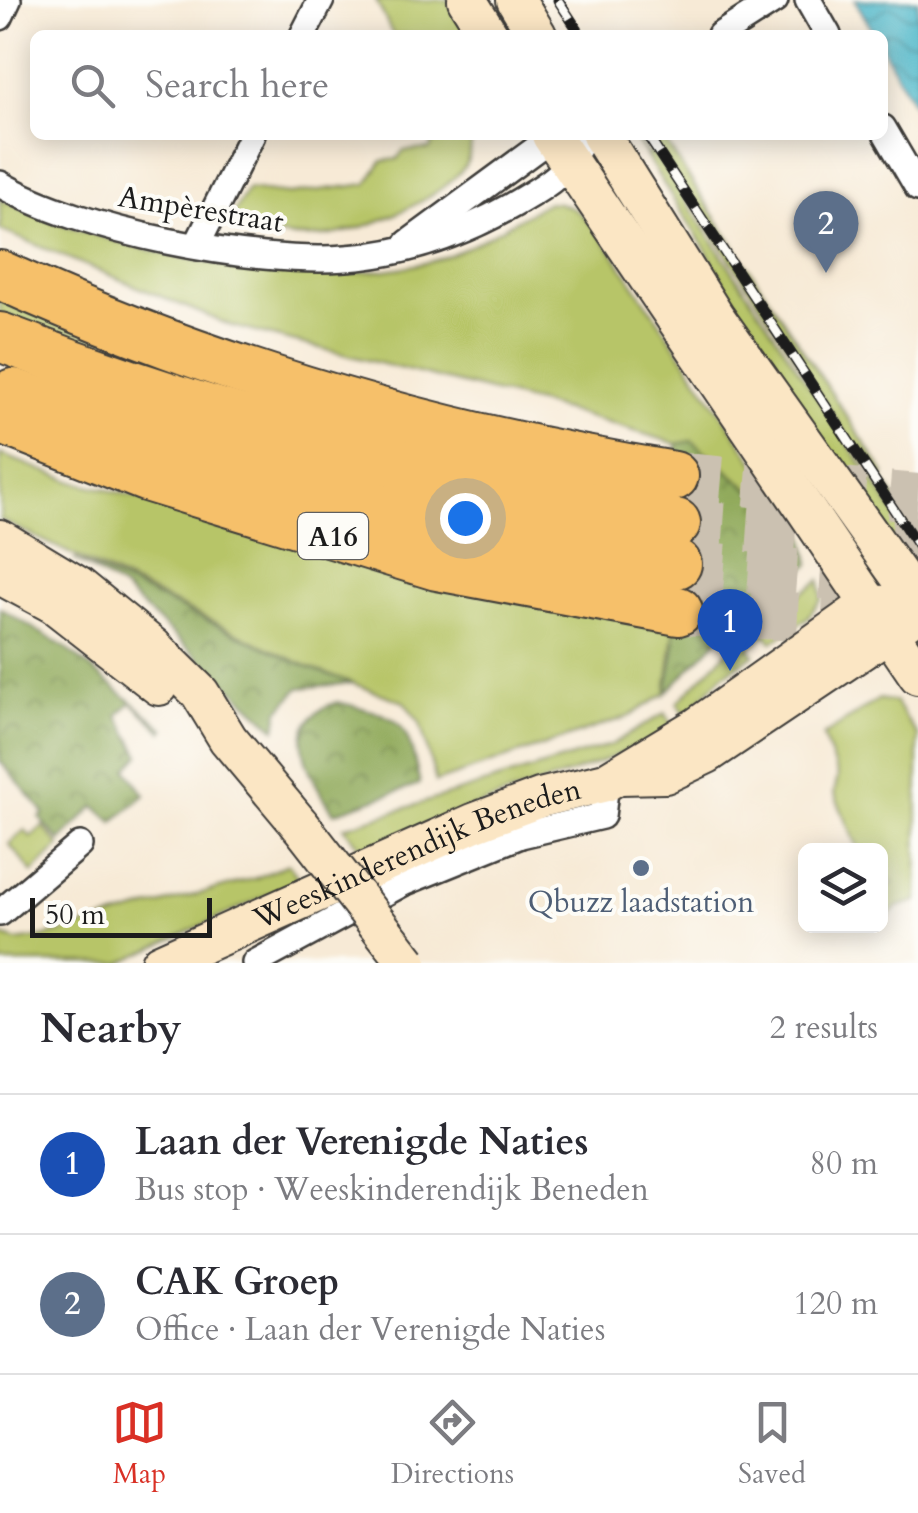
<!DOCTYPE html>
<meta charset="utf-8">
<style>
:root{--surface:#fff;--page:#f2f2f3;--text:#2b2b33;--muted:#7c7c81;--line:#e1e1e2;--accent:#d93025}
body{margin:0;font-family:Cardo,serif;background:var(--page);color:var(--text)}
.controls{position:absolute;right:30px;bottom:30px;display:grid;overflow:hidden;border-radius:15px;box-shadow:0 5px 25px #0003}
.controls button{width:90px;height:90px;display:grid;place-items:center;padding:0;border:0;border-bottom:2px solid var(--line);background:var(--surface);color:var(--text);font:50px sans-serif}
.scale{position:absolute;left:30px;bottom:25px;width:182px;box-sizing:border-box;padding-left:10px;border:5px solid #1c1c1c;border-top:0;font-size:28px;line-height:35px;white-space:nowrap;color:#1c1c1c;-webkit-text-stroke:8px #fdfcf7;paint-order:stroke}
.you{position:absolute;left:465px;top:518px;width:35px;height:35px;margin:-25px;border:8px solid #fff;border-radius:50%;background:#1a73e8;box-shadow:0 0 0 15px #1a73e833}
.badge{display:grid;place-items:center;width:65px;height:65px;border-radius:50%;background:var(--accent);color:#fff;font-size:32px;font-weight:700}
.pin{position:absolute;translate:-50% -82px;filter:drop-shadow(0 2px 5px #0008)}
.pin::after{content:'';position:absolute;top:52px;width:35px;height:30px;background:inherit;clip-path:polygon(0 0,100% 0,50% 100%)}
.list{margin:0;padding:0;list-style:none}
h2{display:flex;justify-content:space-between;align-items:center;height:130px;margin:0;padding:0 40px;font-size:42px}
h2 small{font-size:32px;font-weight:400;color:var(--muted)}
.list li{display:grid;grid-template-columns:65px 1fr auto;gap:30px;align-items:center;box-sizing:border-box;height:140px;padding:0 40px;border-top:2px solid var(--line)}
.list b{display:block;font-size:38px;white-space:nowrap}
.list p{margin:0;font-size:32px;white-space:nowrap;color:var(--muted)}
.list em{font-size:32px;font-style:normal;color:var(--muted)}
.icon{flex:none;width:55px;height:55px;fill:none;stroke:currentColor;stroke-width:2;stroke-linecap:round;stroke-linejoin:round}
.map{position:relative;flex:none;width:918px;height:963px;overflow:hidden}
.search{position:absolute;background:var(--surface);box-shadow:0 5px 25px #0003;left:30px;right:30px;top:30px;height:110px;display:flex;align-items:center;gap:25px;box-sizing:border-box;padding:0 35px;border-radius:15px;color:var(--muted);font-size:38px}
.sheet{height:410px;background:var(--surface)}
nav{display:flex;justify-content:space-around;align-items:center;box-sizing:border-box;height:140px;border-top:2px solid var(--line);background:var(--surface);font-size:28px;color:var(--muted)}
nav a{display:grid;justify-items:center;gap:5px}
nav .on{color:var(--accent)}
.map>svg:first-child{display:block}
.grass{fill:#b7c567;stroke:#6a7042;stroke-width:2.5}
.forest{fill:url(#forest-crowns);stroke:#56633c;stroke-width:2.5}
.water{fill:url(#water-waves);stroke:#346972;stroke-width:2.5}
.lines{fill:none;stroke-linecap:round;stroke-linejoin:round}
.highway-tunnel{stroke:#cbc1b1;stroke-width:48;stroke-dasharray:48 24;stroke-linecap:butt}
.street-casing{stroke:#3d3b38;stroke-width:30}
.secondary-casing{stroke:#3d3b38;stroke-width:42}
.highway-casing{stroke:#3d3b38;stroke-width:52}
.street{stroke:#fff;stroke-width:25}
.secondary{stroke:#fbe6c4;stroke-width:38}
.highway{stroke:#f6c06b;stroke-width:48}
.rail-casing{stroke:#1c1c1c;stroke-width:11}
.rail{stroke:#fdfcf7;stroke-width:8;stroke-dasharray:22;stroke-linecap:butt}
.secondary-bridge-casing{stroke:#3d3b38;stroke-width:42;stroke-linecap:butt}
.secondary-bridge{stroke:#fbe6c4;stroke-width:38}
.service-dot{fill:#5c6f8a;stroke:#fdfcf7;stroke-width:4}
.labels{text-anchor:middle;stroke-width:8;stroke-linejoin:round;paint-order:stroke}
.shield{fill:#fdfcf7;stroke:#605f5e;stroke-width:2.5}
.shield-label{font-size:28px;font-weight:bold;fill:#1c1c1c}
.street-label{font-size:30px;fill:#1c1c1c;stroke:#fdfcf7}
.service-label{font-size:30px;fill:#4e5e75;stroke:#fdfcf7}
</style>
<div class="map">
<svg width="918" height="963" viewBox="0 0 918 963">
<defs>
<pattern id="forest-crowns" width="20" height="18" patternUnits="userSpaceOnUse" patternTransform="scale(2.5)"><rect width="20" height="18" fill="#91aa5c"/><path d="M2 6a3 3 0 1 1 6 0M12 15a3 3 0 1 1 6 0" fill="none" stroke="#768a4b"/></pattern>
<pattern id="water-waves" width="16" height="10" patternUnits="userSpaceOnUse" patternTransform="scale(2.5)"><rect width="16" height="10" fill="#4bb6c8"/><path d="M0 5q4-4 8 0t8 0" fill="none" stroke="#3e93a2"/></pattern>
</defs>
<rect width="100%" height="100%" fill="#fdfcf7"/>
<filter id="ink" filterUnits="userSpaceOnUse"><feTurbulence type="fractalNoise" baseFrequency=".01" numOctaves="2"/><feDisplacementMap in="SourceGraphic" scale="20" xChannelSelector="R" yChannelSelector="G"/><feConvolveMatrix kernelMatrix="1 2 1 2 8 2 1 2 1" color-interpolation-filters="sRGB"/></filter>
<filter id="wash" filterUnits="userSpaceOnUse"><feTurbulence type="fractalNoise" baseFrequency=".0048" numOctaves="4" result="noise"/><feDisplacementMap in="SourceGraphic" scale="40" xChannelSelector="R" yChannelSelector="G"/><feGaussianBlur stdDeviation="2.25" result="paint"/><feColorMatrix in="noise" values="0 0 0 0 0 0 0 0 0 0 0 0 0 0 0 0 0 1.4 0 .05"/><feComposite in="paint" operator="in"/></filter>
<g filter="url(#wash)">
<rect width="100%" height="100%" fill="#f7ead6"/>
<g class="grass">
<polygon points="376,0 448,0 469,35 393,35"/>
<path d="M436 135H472C471 148 470 161 461 171 431 204 358 234 315 237 292 239 267 233 245 230L233 214 248 189 289 194 367 184 382 161 397 159 403 151 430 149Z"/>
<polygon points="648,135 661,135 885,474 882,478 911,522 908,527"/>
<polygon points="634,137 649,155 653,152 907,532 891,540 756,345 707,252"/>
<path d="M0 199C115 252 299 293 425 263 468 252 509 223 548 202 578 203 588 221 606 243L804 535 692 441 677 444 561 409 232 326 0 230Z"/>
<polygon points="0,294 288,407 28,326 0,314"/>
<polygon points="0,454 71,481 675,625 666,693 630,716 436,782 420,723 404,702 310,668 0,520"/>
<polygon points="820,580 822,599 807,618 772,642 765,634 749,647 754,655 722,676 686,715 677,703 745,633"/>
<polygon points="879,699 895,702 918,736 917,901 897,907 881,923 881,896 893,883 881,871 880,851 859,850 834,793 838,776 823,736"/>
<path d="M665 713 675 729C575 780 465 802 364 852L344 827 611 745Z"/>
<polygon points="43,826 60,846 33,873 9,844 25,830 31,837"/>
<polygon points="288,864 300,880 121,963 0,963 0,935 17,941 43,937 256,878"/>
</g>
<g class="forest">
<polygon points="692,441 804,535 810,564 726,631 666,693 674,651 677,444"/>
<polygon points="74,559 310,668 353,683 299,688 279,711 276,729 123,589"/>
<polygon points="0,608 66,648 165,729 163,732 131,702 118,715 140,755 127,769 145,795 113,822 95,806 60,841 40,818 44,814 41,809 0,761"/>
<path d="M337 702C404 718 405 716 420 784L334 813C308 774 278 723 337 702Z"/>
</g>
<polygon class="water" points="855,0 918,0 918,113 883,50 883,35 875,35"/>
</g>
<g filter="url(#ink)">
<g class="lines">
<g class="highway-tunnel">
<polyline points="674,476 918,498"/>
<polyline points="676,523 918,540"/>
<polyline points="677,564 918,582"/>
<polyline points="678,611 885,621"/>
</g>
<g class="street-casing">
<g id="street">
<polyline points="808,0 828,35"/>
<polyline points="0,17 8,0"/>
<polyline points="303,35 321,0"/>
<polyline points="720,35 775,0"/>
<polyline points="883,128 918,188"/>
<path d="M0 184C79 231 254 265 346 258 405 254 460 235 511 206 550 183 566 176 585 135"/>
<polyline points="408,243 555,135"/>
<polyline points="197,245 252,135"/>
<polyline points="0,913 80,845"/>
<polyline points="255,963 403,883 521,835 602,816 606,782"/>
</g>
</g>
<g class="secondary-casing">
<g id="secondary">
<polyline points="467,0 489,35"/>
<polyline points="516,0 537,35"/>
<polyline points="551,135 918,675"/>
<polyline points="601,135 715,317 918,602"/>
<polyline points="0,539 78,586 153,647 200,693 228,739 301,826"/>
<polyline points="0,575 54,604 159,686"/>
<polyline points="620,775 665,774 707,754 908,619"/>
<path id="s1" d="M160 963 473 823 540 798 606 782 697 727 870 604 918 608"/>
</g>
</g>
<g class="highway-casing">
<g id="highway">
<path d="M0 275C216 373 441 438 674 476"/>
<path d="M0 337C224 423 440 480 676 523"/>
<polyline points="13,393 135,435 379,507 677,564"/>
<polyline points="0,419 146,477 437,566 678,611"/>
</g>
</g>
<use href="#street" class="street"/>
<use href="#secondary" class="secondary"/>
<use href="#highway" class="highway"/>
<g class="rail-casing">
<g id="rail">
<polyline points="558,0 581,35"/>
<polyline points="647,135 918,546"/>
</g>
</g>
<use href="#rail" class="rail"/>
<g class="secondary-bridge-casing">
<polyline id="secondary-bridge" points="301,826 408,963"/>
</g>
<use href="#secondary-bridge" class="secondary-bridge"/>
</g>
</g>
<circle class="service-dot" cx="641" cy="868" r="10"/>
<g class="labels">
<rect class="shield" x="298" y="513" width="70" height="46" rx="8"/>
<g class="shield-label">
<text x="333" y="546">A16</text>
</g>
<g class="street-label">
<text transform="translate(201 209) rotate(9)" y="10">Ampèrestraat</text>
<text dy="10" stroke="none"><textPath href="#s1" startOffset="280">Weeskinderendijk Beneden</textPath></text>
</g>
<g class="service-label">
<text x="641" y="912">Qbuzz laadstation</text>
</g>
</g>
</svg>
<div class="controls">
<button><svg class="icon" aria-label="layers" viewBox="0 0 24 24"><path d="M12 4l9 5-9 5-9-5zM3 14l9 5 9-5"/></svg></button>
</div>
<div class="scale">50 m</div>
<div class="you"></div>
<div class="pin badge" style="left:730px;top:671px;background:#1a4fb4">1</div>
<div class="pin badge" style="left:826px;top:273px;background:#5c6f8a">2</div>
<div class="search"><svg class="icon" aria-label="search" viewBox="0 0 24 24"><circle cx="10" cy="10" r="6"/><path d="M15 15l6 6"/></svg>Search here</div>
</div>
<section class="sheet">
<h2>Nearby<small>2 results</small></h2>
<ul class="list">
<li><span class="badge" style="background:#1a4fb4">1</span><div><b>Laan der Verenigde Naties</b><p>Bus stop · Weeskinderendijk Beneden</p></div><em>80 m</em></li>
<li><span class="badge" style="background:#5c6f8a">2</span><div><b>CAK Groep</b><p>Office · Laan der Verenigde Naties</p></div><em>120 m</em></li>
</ul>
</section>
<nav>
<a class="on"><svg class="icon" aria-label="map" viewBox="0 0 24 24"><path d="M3 6l6-2 6 2 6-2v14l-6 2-6-2-6 2zM9 4v14M15 6v14"/></svg>Map</a>
<a><svg class="icon" aria-label="directions" viewBox="0 0 24 24"><path d="M12 3l9 9-9 9-9-9zM9 14v-3h6M13 9l2 2-2 2"/></svg>Directions</a>
<a><svg class="icon" aria-label="saved" viewBox="0 0 24 24"><path d="M7 4h10v16l-5-4-5 4z"/></svg>Saved</a>
</nav>
